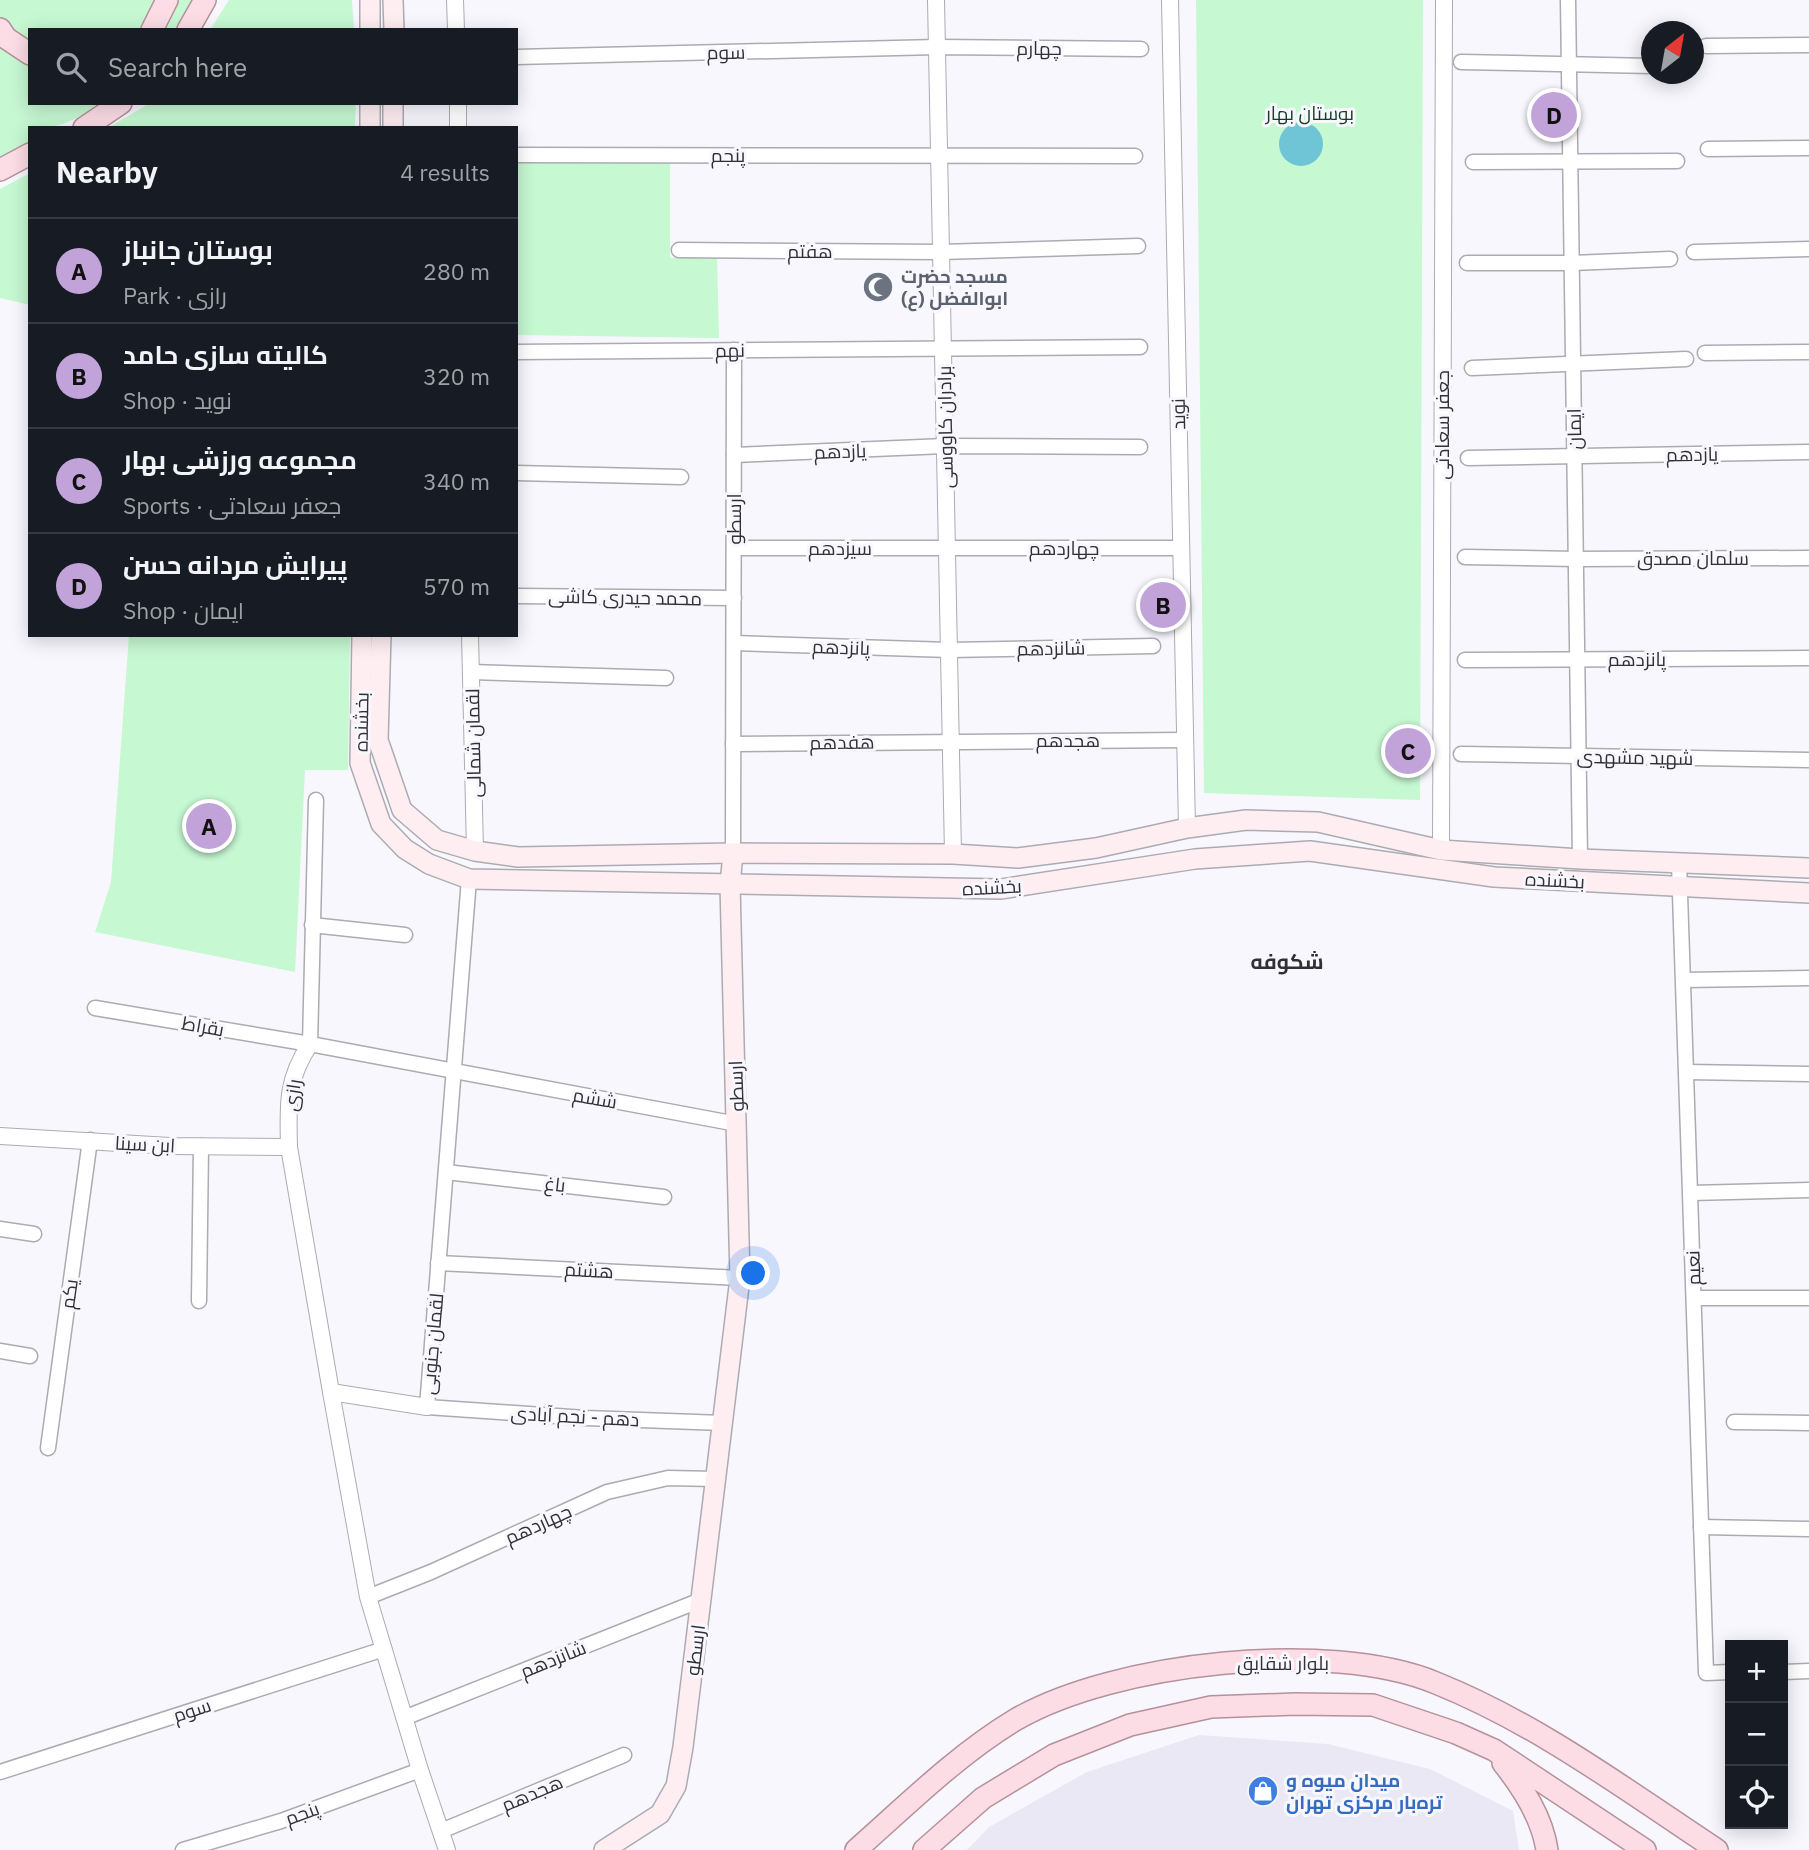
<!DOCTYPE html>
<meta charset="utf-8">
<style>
:root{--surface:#171b24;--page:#20242c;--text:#f1f3f6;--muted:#9ea1a6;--line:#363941;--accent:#c1a3d9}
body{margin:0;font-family:"IBM Plex Sans",Cairo,sans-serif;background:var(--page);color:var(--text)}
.controls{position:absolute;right:21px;bottom:21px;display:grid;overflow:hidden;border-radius:0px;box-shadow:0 4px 18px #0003}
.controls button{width:63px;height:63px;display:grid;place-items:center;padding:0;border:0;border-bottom:2px solid var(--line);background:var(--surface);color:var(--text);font:35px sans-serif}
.compass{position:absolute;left:1641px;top:21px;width:63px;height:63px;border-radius:50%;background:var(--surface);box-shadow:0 4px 18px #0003;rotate:31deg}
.you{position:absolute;left:754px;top:1274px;width:24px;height:24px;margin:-18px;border:5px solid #fff;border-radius:50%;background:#1a73e8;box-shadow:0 0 0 10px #1a73e833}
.badge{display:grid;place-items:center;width:46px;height:46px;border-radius:50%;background:var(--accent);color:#111;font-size:23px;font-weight:700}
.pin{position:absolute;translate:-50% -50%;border:4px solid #fff;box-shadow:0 2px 7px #0006}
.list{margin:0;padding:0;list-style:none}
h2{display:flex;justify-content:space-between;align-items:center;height:91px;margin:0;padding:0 28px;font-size:30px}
h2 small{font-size:23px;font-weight:400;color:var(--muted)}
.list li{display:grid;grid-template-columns:46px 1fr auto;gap:21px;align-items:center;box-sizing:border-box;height:105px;padding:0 28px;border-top:2px solid var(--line)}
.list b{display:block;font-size:26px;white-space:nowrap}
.list p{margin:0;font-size:23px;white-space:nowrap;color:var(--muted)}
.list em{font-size:23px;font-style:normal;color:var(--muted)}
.icon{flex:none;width:38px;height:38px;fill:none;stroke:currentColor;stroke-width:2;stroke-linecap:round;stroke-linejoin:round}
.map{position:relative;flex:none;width:1809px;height:1850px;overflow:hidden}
.search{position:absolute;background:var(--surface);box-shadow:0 4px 18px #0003;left:28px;top:28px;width:490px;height:77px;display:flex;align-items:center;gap:18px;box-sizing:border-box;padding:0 24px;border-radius:0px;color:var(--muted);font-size:26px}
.panel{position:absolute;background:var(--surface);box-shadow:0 4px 18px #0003;left:28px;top:126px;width:490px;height:511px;border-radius:0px}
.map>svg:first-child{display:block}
.built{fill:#e9e8f4}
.green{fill:#c6f8d2}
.water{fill:#6fc5d6}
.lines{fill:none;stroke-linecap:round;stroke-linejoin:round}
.minor-casing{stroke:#ababb2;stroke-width:17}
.tertiary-casing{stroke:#ababb2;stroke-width:18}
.secondary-casing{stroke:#ababb2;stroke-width:22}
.primary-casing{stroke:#b4919b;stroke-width:24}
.minor{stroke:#fff;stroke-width:14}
.tertiary{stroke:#fff;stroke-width:16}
.secondary{stroke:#feeef2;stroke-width:19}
.primary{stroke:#fcdce5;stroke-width:21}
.labels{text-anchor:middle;stroke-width:6;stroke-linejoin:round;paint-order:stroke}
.street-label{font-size:19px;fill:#313033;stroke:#f8f7fe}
.park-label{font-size:19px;fill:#123f23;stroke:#f8f7fe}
.worship-label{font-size:19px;font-weight:bold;fill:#5b616d;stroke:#f8f7fe;text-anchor:start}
.shop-label{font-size:19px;font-weight:bold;fill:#366cbe;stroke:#f8f7fe;text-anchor:start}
.neighbourhood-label{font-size:21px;font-weight:bold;fill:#313033;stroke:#f8f7fe}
</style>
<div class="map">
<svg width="1809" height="1850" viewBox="0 0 1809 1850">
<rect width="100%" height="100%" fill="#f8f7fe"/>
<polygon class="built" points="1199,1735 1328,1744 1430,1769 1513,1811 1519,1850 967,1850 989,1827 1087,1772"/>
<g class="green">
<polygon points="0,0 158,0 140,30 30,30 30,44 18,36 0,17"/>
<polygon points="176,0 196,0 176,30 164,30"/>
<polygon points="229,0 352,0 354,30 210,30"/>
<polygon points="1196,0 1423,0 1420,800 1204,793"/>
<path d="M0 45 30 66V103H98C73 122 61 128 30 128V141L0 158Z"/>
<polygon points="150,103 356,103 355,128 108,128"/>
<polygon points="670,160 670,258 717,257 719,338 516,335 516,161"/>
<polygon points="30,173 30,305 0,298 0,189"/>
<polygon points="129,635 350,635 348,770 305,770 295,972 95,932 111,882"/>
</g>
<circle class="water" cx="1301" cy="144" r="22"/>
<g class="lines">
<g class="minor-casing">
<g id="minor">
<polyline points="1568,0 1580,859"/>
<polyline points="1706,46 1809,45"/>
<polyline points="516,57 937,47 1141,49"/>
<polyline points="1461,62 1652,66"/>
<polyline points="1708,149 1809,148"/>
<polyline points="516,155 1135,156"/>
<polyline points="1473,162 1677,161"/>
<polyline points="679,250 941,252 1138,246"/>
<polyline points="1694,252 1809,249"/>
<polyline points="1467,263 1572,263 1670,259"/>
<polyline points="516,352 1140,347"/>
<polyline points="1705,353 1809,352"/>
<polyline points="1472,368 1686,359"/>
<polyline points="734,455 945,446 1140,447"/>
<polyline points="1468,458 1809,452"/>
<polyline points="516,473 681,477"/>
<polyline points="734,548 1181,548"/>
<polyline points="1465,557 1576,559 1809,558"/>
<polyline points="516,596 734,598"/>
<polyline points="734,643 949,650 1153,646"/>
<polyline points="1465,660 1809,658"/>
<polyline points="471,672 666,678"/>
<polyline points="733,744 1185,740"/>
<polyline points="1461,754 1809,760"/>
<polyline points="733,853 734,350"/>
<polyline points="1679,864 1706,1673 1730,1672"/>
<polyline points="469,879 427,1407 585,1418 723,1423"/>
<polyline points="312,925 405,935"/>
<polyline points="1684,980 1809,978"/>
<polyline points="95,1008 310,1044 737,1124"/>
<polyline points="310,1044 316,800"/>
<polyline points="1687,1072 1809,1074"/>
<polyline points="446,1172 664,1197"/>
<polyline points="1691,1193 1809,1190"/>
<polyline points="0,1229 34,1234"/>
<polyline points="438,1263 740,1278"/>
<polyline points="1694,1298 1809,1298"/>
<polyline points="199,1301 201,1146"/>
<polyline points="0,1351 30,1356"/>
<polyline points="1734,1422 1809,1423"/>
<polyline points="48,1448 90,1140"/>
<polyline points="1701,1527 1809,1529"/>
<polyline points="368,1597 431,1572 607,1492 668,1478 715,1479"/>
<polyline points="1783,1672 1809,1671"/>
<polyline points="404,1718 701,1600"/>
<polyline points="0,1772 384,1649"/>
<polyline points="441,1831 624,1755"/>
<polyline points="183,1850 281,1821 420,1770"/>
</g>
</g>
<g class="tertiary-casing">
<g id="tertiary">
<polyline points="455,0 456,30"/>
<polyline points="936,0 953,854"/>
<polyline points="1170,0 1187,828"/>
<polyline points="458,103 458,128"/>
<polyline points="470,635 475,851"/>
<polyline points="1441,850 1444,0"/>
<path d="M310 1044C286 1080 288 1105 289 1147L331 1392"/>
<polyline points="0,1136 170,1146 289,1147"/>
<polyline points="427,1407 331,1392 368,1597 420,1770 447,1850"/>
</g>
</g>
<g class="secondary-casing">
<g id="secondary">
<polyline points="370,0 370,30"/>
<polyline points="393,0 394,30"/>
<polyline points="370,128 370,103"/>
<polyline points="393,128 393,103"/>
<polyline points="362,635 360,763 381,824 405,849 429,864 469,879 1001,889 1195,859 1310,851 1494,877 1809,893"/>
<polyline points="381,635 378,740 402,810 437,840 475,851 518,857 733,853 953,854 1018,858 1096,848 1187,828 1246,820 1318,822 1441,850 1580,859 1809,868"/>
<polyline points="604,1850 660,1814 676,1786 683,1747 740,1278 730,885 733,853"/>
</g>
</g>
<g class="primary-casing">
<g id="primary">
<polyline points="0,29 6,38 30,54"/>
<polyline points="152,30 167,0"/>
<polyline points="188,30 205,0"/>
<polyline points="84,128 121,103"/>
<polyline points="0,170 30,154"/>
<path d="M1503 1763C1523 1788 1542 1817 1547 1850"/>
<path d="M856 1850C907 1805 957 1755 1015 1720 1114 1662 1330 1639 1436 1683 1538 1724 1626 1790 1717 1850"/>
<polyline points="924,1850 983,1798 1054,1755 1130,1725 1211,1707 1295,1704 1373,1705 1456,1733 1494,1750 1645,1850"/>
</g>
</g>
<use href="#minor" class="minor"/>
<use href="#tertiary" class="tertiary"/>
<use href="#secondary" class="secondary"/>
<use href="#primary" class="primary"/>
</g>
<defs>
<g id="mosque-disc" transform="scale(1.575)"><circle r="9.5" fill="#6b7280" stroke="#f8f7fe"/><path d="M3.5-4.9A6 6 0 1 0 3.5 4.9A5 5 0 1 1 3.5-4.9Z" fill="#fff"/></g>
<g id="shop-disc" transform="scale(1.575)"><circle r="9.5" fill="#3f7fe0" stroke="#f8f7fe"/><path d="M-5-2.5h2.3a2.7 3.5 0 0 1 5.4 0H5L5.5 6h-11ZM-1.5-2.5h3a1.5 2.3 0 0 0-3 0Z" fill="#fff"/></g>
</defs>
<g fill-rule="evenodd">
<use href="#mosque-disc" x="878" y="287"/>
<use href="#shop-disc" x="1263" y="1791"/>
</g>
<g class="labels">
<g class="street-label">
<text x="1039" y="55">چهارم</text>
<text transform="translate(726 52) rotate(-1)" y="7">سوم</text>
<text x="728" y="162">پنجم</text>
<text x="810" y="258">هفتم</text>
<text transform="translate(730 350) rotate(-1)" y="7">نهم</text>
<text transform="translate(1178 414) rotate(-91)" y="7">نوید</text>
<text transform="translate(1442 425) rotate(-90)" y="7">جعفر سعادتی</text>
<text transform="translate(945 427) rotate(-91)" y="7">برادران کاووسی</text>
<text transform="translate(1574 429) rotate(-91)" y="7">ایمان</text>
<text transform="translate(840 451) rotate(-2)" y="7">یازدهم</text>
<text transform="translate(1692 454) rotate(-1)" y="7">یازدهم</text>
<text transform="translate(734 519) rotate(-90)" y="7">ارسطو</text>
<text x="840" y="555">سیزدهم</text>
<text x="1064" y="555">چهاردهم</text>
<text x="1693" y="565">سلمان مصدق</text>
<text transform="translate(625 597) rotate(1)" y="7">محمد حیدری کاشی</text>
<text transform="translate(841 647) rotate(2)" y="7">پانزدهم</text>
<text transform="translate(1051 648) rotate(-1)" y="7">شانزدهم</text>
<text x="1637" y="666">پانزدهم</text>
<text transform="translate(361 722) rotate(-89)" y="7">بخشنده</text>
<text x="1068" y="747">هجدهم</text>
<text transform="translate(842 742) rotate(-1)" y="7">هفدهم</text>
<text transform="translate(473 743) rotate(-91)" y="7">لقمان شمالی</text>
<text transform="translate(1635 757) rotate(1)" y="7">شهید مشهدی</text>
<text transform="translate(1555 880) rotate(3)" y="7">بخشنده</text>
<text transform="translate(992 887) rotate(-3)" y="7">بخشنده</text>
<text transform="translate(203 1026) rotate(10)" y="7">بقراط</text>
<text transform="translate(736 1086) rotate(-92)" y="7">ارسطو</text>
<text transform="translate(292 1095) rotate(-82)" y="7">رازی</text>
<text transform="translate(595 1098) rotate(10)" y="7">ششم</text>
<text transform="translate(145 1144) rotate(3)" y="7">ابن سینا</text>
<text transform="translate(555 1184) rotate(6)" y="7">باغ</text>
<text transform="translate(1693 1268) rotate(-92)" y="7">نعیم</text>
<text transform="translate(589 1270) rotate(3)" y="7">هشتم</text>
<text transform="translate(69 1294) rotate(-82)" y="7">یکم</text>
<text transform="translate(432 1344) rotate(-85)" y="7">لقمان جنوبی</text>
<text transform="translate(575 1416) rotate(3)" y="7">دهم - نجم آبادی</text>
<text transform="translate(538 1524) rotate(-24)" y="7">چهاردهم</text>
<text transform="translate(695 1650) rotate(-83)" y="7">ارسطو</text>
<text transform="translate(553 1659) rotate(-22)" y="7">شانزدهم</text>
<text x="1283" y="1670">بلوار شقایق</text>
<text transform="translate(192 1710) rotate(-18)" y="7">سوم</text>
<text transform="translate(532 1793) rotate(-23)" y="7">هجدهم</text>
<text transform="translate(302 1813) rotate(-20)" y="7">پنجم</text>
</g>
<g class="park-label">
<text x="1310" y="120">بوستان بهار</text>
</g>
<g class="worship-label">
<text x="901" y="283">مسجد حضرت<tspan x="901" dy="22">ابوالفضل (ع)</tspan></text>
</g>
<g class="shop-label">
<text x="1286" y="1787">میدان میوه و<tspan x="1286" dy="22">تره‌بار مرکزی تهران</tspan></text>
</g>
<g class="neighbourhood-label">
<text x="1287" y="969">شکوفه</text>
</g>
</g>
</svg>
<div class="controls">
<button>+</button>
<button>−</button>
<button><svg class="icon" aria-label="locate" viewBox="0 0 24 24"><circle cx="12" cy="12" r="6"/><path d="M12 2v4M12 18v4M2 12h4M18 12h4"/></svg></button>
</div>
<svg class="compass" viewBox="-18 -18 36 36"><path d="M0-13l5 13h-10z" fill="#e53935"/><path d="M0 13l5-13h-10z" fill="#9ea1a6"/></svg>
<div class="you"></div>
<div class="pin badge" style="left:209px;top:826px">A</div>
<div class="pin badge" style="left:1163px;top:605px">B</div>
<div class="pin badge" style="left:1408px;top:751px">C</div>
<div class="pin badge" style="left:1554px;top:115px">D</div>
<div class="search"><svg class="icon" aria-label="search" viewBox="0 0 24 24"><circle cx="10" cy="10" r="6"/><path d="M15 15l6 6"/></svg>Search here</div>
<section class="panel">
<h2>Nearby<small>4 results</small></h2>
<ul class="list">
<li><span class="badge">A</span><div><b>بوستان جانباز</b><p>Park · رازی</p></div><em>280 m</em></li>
<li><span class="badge">B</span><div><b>کالیته سازی حامد</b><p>Shop · نوید</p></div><em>320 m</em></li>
<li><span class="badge">C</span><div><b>مجموعه ورزشی بهار</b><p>Sports · جعفر سعادتی</p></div><em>340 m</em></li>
<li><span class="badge">D</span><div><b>پیرایش مردانه حسن</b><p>Shop · ایمان</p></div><em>570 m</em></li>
</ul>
</section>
</div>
